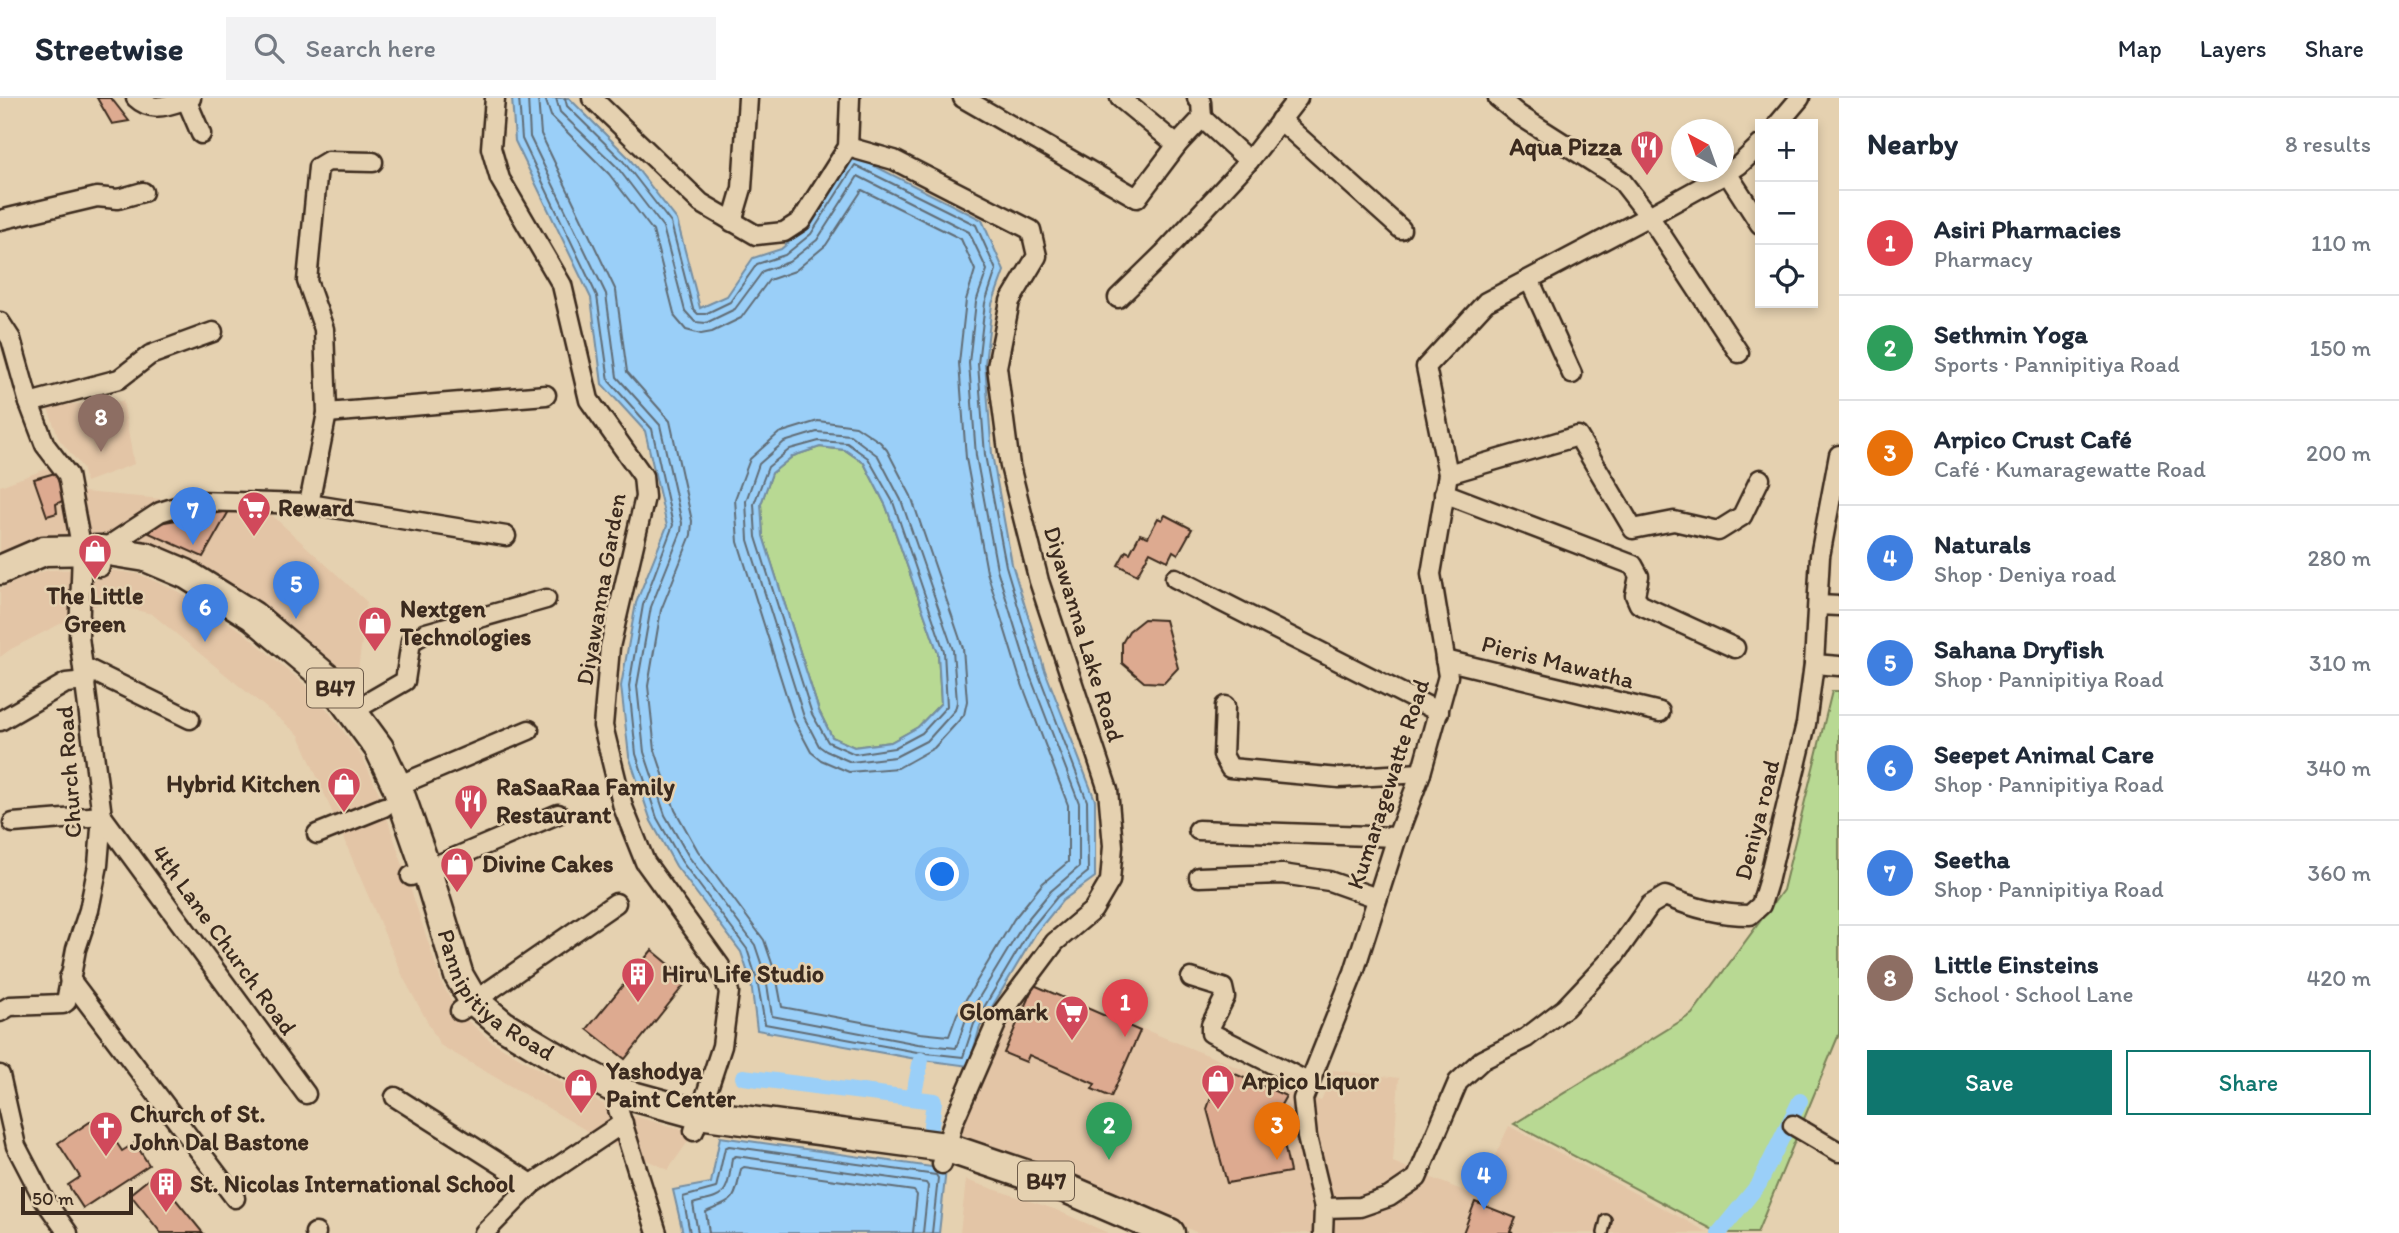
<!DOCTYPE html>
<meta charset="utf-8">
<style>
:root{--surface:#fff;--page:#f2f2f3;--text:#1f2937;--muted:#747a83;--line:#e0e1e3;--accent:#0f766e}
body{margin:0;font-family:Itim,sans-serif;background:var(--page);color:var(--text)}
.controls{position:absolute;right:21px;top:21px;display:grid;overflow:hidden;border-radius:0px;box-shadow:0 4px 10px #0003}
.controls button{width:63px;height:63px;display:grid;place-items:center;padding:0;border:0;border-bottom:2px solid var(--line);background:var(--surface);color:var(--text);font:35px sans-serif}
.compass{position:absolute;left:1671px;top:21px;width:63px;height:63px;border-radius:50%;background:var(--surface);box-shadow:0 4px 10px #0003;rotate:319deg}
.scale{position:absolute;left:21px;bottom:18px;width:112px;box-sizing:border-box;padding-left:7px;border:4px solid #3b2a1e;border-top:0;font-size:19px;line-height:24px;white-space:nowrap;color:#3b2a1e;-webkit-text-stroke:5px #e5d1b0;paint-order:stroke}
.you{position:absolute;left:943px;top:777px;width:24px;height:24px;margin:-18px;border:5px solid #fff;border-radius:50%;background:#1a73e8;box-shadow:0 0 0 10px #1a73e833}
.badge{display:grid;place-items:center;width:46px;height:46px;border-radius:50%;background:var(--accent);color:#fff;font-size:23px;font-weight:700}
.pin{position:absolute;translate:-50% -58px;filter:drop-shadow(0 2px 4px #0008)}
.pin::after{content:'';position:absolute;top:37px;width:24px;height:21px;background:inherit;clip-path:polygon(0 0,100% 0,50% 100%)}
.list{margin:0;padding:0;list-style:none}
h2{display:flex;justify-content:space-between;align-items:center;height:91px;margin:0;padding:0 28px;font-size:30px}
h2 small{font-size:23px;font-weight:400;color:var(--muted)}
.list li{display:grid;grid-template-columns:46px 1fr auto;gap:21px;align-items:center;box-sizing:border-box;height:105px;padding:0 28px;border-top:2px solid var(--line)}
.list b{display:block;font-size:26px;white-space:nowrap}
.list p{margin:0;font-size:23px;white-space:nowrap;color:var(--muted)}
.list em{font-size:23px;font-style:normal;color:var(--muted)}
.actions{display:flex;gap:14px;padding:21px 28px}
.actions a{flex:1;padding:16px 0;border:2px solid var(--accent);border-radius:0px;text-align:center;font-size:24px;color:var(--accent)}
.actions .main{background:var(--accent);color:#fff}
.icon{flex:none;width:38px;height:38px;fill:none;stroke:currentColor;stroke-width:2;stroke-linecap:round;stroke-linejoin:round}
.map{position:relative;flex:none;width:1839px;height:1135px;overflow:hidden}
header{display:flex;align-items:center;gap:42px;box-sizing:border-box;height:98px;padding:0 35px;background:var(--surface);border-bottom:2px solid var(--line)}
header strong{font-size:33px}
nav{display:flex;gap:38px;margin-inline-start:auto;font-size:24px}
.search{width:490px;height:63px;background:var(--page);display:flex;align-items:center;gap:18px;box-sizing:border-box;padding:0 24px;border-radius:0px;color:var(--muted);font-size:26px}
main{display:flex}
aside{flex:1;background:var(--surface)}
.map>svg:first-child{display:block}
.built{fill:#e3c5a6}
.green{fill:#b8d993;stroke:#7a8258;stroke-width:2}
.water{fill:#9acff8;stroke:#748da1;stroke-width:2;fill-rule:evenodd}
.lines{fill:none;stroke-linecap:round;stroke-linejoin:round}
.shore{stroke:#616c75;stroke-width:2}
.canal{stroke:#9acff8;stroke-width:16}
.building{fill:#ddaa90;stroke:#3b2a1e;stroke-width:2}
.service-casing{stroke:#3b2a1e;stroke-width:14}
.minor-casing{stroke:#3b2a1e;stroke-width:23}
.primary-casing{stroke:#3b2a1e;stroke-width:33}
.service{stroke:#e5d1b0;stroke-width:9}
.minor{stroke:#e5d1b0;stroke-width:18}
.primary{stroke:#e5d1b0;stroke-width:28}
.labels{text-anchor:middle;stroke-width:5;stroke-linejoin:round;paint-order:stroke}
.shield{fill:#e5d1b0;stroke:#6e5c4a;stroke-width:2}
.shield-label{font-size:23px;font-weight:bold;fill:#3b2a1e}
.poi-label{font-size:24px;font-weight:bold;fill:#3b2a1e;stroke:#e5d1b0;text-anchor:start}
.street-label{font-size:24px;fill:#3b2a1e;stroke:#e5d1b0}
</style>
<header>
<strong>Streetwise</strong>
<div class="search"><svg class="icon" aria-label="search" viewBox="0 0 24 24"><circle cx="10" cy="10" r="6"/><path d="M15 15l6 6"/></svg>Search here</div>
<nav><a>Map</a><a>Layers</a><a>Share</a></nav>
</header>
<main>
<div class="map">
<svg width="1839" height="1135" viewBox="0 0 1839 1135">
<rect width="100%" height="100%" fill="#e5d1b0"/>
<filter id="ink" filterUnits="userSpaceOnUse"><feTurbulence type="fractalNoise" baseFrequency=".0143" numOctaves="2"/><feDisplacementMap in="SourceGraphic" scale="14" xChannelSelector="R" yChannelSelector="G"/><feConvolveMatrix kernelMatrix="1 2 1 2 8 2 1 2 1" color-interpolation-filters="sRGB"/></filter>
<g filter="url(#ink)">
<g class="built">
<polygon points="123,303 134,366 86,384 82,369 59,341 47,308"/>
<polygon points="60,366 72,393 264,410 367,504 353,610 330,581 147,458 0,469 0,388"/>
<polygon points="100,471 139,476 177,493 242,533 315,595 363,660 379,695 442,886 459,915 491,943 560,984 617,1013 694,1035 668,1072 596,1038 440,947 404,881 299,637 152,516 103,504 11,551 0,559 0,491 21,481 48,472"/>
<polygon points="1032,886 1321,1003 1333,972 1399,980 1393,1064 1476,1098 1509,1028 1709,1135 1198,1135 1067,1078 955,1041 1005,922"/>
<polygon points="966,1082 1054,1111 1108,1135 960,1135"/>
</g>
<g class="green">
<polygon points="820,349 845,352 864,365 886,408 938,555 941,605 918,629 891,644 854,649 832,639 819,613 763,438 761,406 772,375 793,358"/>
<polygon points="1832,593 1839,593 1839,936 1757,1135 1719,1135 1514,1026 1692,916 1783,792"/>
</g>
<g class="water">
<path d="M512 0H569L628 59 677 122 700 210 727 198 753 160 781 151 806 130 851 56 982 122 1004 173 992 206 985 266 992 356 1012 466 1044 570 1095 702V779L1062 803 1036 835 980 929 969 968 916 961 757 932 751 884 741 854 676 768 651 723 629 658 621 588 636 505 667 428 645 333 602 286 591 200 515 43ZM820 349 845 352 864 365 886 408 938 555 941 605 918 629 891 644 854 649 832 639 819 613 763 438 761 406 772 375 793 358Z"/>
<polygon points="720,1039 946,1071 939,1135 683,1135 673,1092 711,1085"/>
</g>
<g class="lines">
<g class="shore">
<polyline points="519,0 522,41 597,198 609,283 652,331 673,427 643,507 629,588 636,656 657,720 682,764 747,851 757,882 765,926 917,954 963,959 974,926 1030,832 1057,799 1088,774 1087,703 1037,572 1006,468 985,357 978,266 985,205 996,172 976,127 855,67 811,136 785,157 757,166 730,204 705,216 698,216 693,211 671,125 623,63 567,8 565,0"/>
<polyline points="528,0 530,39 606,196 617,279 660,327 682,425 681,434 651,509 637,588 644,654 665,717 689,759 755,847 766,880 772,918 918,946 956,950 966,921 1023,827 1051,793 1079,769 1079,705 1029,575 997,471 976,358 969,265 976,204 987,172 969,134 858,78 817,142 789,164 763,173 735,211 706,225 695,224 685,213 663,129 617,69 560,14 556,0"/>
<polyline points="538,0 541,36 616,193 627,274 670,323 692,423 691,437 661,512 648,588 655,652 675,712 698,753 764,842 776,877 782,909 920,935 949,938 957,916 1014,821 1043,785 1068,764 1068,707 1019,578 987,474 966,360 959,265 966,202 975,172 961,141 862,92 826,147 795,173 769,182 741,220 712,234 701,236 686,232 675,219 653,133 609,76 551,18 545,0"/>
<polygon points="818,323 856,328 880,344 887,352 911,398 963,550 967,603 964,617 934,650 898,670 849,674 821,662 811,654 794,622 738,444 735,401 750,361 779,335"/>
<polygon points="817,334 850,337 878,358 901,402 953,552 957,604 955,612 928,642 895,659 851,664 826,653 819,648 804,619 748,442 746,403 759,366 784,344"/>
<polygon points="819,343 847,345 868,360 893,404 944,553 947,608 922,635 894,650 855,656 828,644 812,616 756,439 754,406 768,369 790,351"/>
<polyline points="690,1135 683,1099 716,1090 725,1050 729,1048 936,1077 938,1080 932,1135"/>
<path d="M698 1135 693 1106C700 1103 708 1103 715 1100 730 1095 730 1073 732 1060L736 1058 926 1085 928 1088 923 1135"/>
<path d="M709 1135 706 1114C736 1101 734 1105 741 1071L744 1069 914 1093 917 1097 913 1135"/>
</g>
<g class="canal">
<polyline points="743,979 934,1003 931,1027"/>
<polyline points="913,1000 921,962"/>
<polyline points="1719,1135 1759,1086 1800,1003"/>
</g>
</g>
<g class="building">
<polygon points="97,0 111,0 129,23 112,26"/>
<polygon points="55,375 66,401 56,406 57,415 47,418 34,381"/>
<polygon points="229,413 203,459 149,435 159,425"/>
<polygon points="1165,417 1192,431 1178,456 1173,453 1168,463 1150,454 1137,477 1118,467 1126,453 1130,455 1140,436 1148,439 1158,420 1162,422"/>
<polygon points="1144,521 1165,522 1178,570 1164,585 1144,584 1122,565 1122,545 1129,533"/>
<polygon points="652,852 688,882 625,961 587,931"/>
<polygon points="1034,887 1140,933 1111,999 1092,991 1095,986 1029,957 1026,964 1004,955"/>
<polygon points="1221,970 1286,998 1277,1014 1290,1074 1227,1085 1207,1011"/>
<polygon points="99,1018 122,1053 135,1045 149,1067 83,1110 68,1087 80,1079 58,1045"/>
<polygon points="155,1076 203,1135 161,1135 130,1096"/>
<polygon points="1475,1104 1516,1120 1510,1134 1513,1135 1463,1135"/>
</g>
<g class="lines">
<g class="service-casing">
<polyline id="service" points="1603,1135 1606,1122"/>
</g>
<g class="minor-casing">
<g id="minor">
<path d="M136 0C153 16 171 6 191 0"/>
<polyline points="495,0 491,50 500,81 562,187 589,302 643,378 645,399 610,549 603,628 623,709 645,764 720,868 729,894 722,948 694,1033"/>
<polyline points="592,0 701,105 756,137 784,134 801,123 848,49 850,0"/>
<polyline points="963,0 1137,100 1177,47 1202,20 1201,4 1197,0"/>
<polyline points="1120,0 1177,47"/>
<polyline points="1498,0 1519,17 1621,82 1649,118 1739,255"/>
<polyline points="186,1 201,36"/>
<polyline points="1202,20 1249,63"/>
<polyline points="1280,22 1401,131"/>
<polyline points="1778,26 1800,0"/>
<polyline points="848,49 894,62 1031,132 1037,158 1010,203 997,269 1010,368 1039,483 1108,692 1113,748 1110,783 1093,812 1055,844 999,919 953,1025 942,1066"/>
<polyline points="1727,75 1760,126"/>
<polyline points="0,122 97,99 118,101 143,94"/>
<polyline points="732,124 742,90 748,0"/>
<polyline points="1530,183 1572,276"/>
<polyline points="1118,200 1163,156 1249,63 1298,0"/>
<polyline points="0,224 11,241 29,305 45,347 68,377 82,453 79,539 102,718 98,767 89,812 76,851 66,904 63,906 10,908 0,914"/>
<polyline points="29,305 119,281 150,257 213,234"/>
<polyline points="327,315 546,297"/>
<polyline points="1448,376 1578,338 1633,431 1674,423 1718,433 1742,418 1760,381"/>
<polyline points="1444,395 1633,467 1639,478 1635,497 1639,506 1735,550"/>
<polyline points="309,406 506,438"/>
<polyline points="100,469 102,452 160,414 195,403 309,406 327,315 324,231 307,183 318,69 328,63 373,64"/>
<polyline points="1175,480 1439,614"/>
<polyline points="1818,507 1839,508"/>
<polyline points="1445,562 1660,614"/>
<polyline points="1814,566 1839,568"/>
<polyline points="84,569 190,621"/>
<polyline points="1225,608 1223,657 1230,670 1339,680 1421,675"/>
<polyline points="353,613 405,583 411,543 426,535 546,501"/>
<polyline points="0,623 66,585 86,583"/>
<polyline points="397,688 529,632"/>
<polyline points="102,718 306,996"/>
<polyline points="13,725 102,718"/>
<polyline points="1198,732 1397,739"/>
<polyline points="317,736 384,709"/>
<polyline points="411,778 558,716"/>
<polyline points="1199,779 1282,776 1329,783 1377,800"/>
<polyline points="69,880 235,1100"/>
<polyline points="1191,880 1223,890 1225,899 1211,927 1211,935 1310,985"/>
<polyline points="460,913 616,805"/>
<polyline points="0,977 16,1048 43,1100 68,1135"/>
<polyline points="625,996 618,1011 657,1135"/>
<polyline points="395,999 532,1086"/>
<polyline points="1793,1027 1839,1054"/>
<path d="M1324 1110 1360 1109 1389 1099 1417 1080 1458 984 1482 962 1526 940 1565 910 1614 858 1650 807 1665 798C1694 810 1719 817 1750 817L1761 807 1768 784 1806 626 1814 566 1820 458 1839 357"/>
<polyline points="315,1135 316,1135"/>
<polyline points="484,1135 532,1086 623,1025"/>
<polyline points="1323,1135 1324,1110 1307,1039 1303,1001 1354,874 1397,739 1421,675 1448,578 1431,476 1448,376 1426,269 1486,204 1649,118 1727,75 1739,67 1760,47"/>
</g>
</g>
<g class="primary-casing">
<g id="primary">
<path id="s1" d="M0 472 44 453 102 452 146 459 186 476 253 518 329 582 379 650 397 688 427 773 459 878 473 902 503 927 568 966 625 996 698 1016 945 1049 1063 1089 1170 1135"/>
</g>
</g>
<use href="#service" class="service"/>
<use href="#minor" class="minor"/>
<use href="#primary" class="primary"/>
</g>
</g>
<defs>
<g id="restaurant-pin" transform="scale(1.75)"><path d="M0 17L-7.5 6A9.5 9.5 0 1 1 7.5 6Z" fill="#d1495b" stroke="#e5d1b0"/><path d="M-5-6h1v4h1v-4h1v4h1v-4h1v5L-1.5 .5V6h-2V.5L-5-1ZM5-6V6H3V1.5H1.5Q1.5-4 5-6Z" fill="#fff"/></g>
<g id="supermarket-pin" transform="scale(1.75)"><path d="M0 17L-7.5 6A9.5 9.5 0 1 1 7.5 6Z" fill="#d1495b" stroke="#e5d1b0"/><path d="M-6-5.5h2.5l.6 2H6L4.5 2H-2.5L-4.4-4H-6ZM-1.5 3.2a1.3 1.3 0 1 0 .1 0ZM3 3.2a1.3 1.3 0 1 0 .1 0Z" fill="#fff"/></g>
<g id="shop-pin" transform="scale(1.75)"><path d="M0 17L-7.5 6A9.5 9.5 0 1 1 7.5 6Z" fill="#d1495b" stroke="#e5d1b0"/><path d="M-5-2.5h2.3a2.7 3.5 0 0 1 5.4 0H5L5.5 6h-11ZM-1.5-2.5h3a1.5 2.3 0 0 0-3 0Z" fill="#fff"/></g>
<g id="building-pin" transform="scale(1.75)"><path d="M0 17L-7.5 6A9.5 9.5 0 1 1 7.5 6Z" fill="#d1495b" stroke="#e5d1b0"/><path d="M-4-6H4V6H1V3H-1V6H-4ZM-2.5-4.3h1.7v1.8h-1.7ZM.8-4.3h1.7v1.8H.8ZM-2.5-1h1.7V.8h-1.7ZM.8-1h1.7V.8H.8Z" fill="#fff"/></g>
<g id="church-pin" transform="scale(1.75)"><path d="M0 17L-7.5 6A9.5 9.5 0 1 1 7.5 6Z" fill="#d1495b" stroke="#e5d1b0"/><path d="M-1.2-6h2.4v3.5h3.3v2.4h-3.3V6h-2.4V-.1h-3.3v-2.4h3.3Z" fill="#fff"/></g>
</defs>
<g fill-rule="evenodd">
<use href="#restaurant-pin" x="1647" y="49"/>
<use href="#supermarket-pin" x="254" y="410"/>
<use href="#shop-pin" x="95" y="453"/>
<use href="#shop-pin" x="375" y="525"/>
<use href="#shop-pin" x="344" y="686"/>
<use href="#restaurant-pin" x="471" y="703"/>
<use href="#shop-pin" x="457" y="766"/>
<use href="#building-pin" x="638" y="876"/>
<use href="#supermarket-pin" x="1072" y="914"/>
<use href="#shop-pin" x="1218" y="983"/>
<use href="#shop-pin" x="581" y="987"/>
<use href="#church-pin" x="106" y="1030"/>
<use href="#building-pin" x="166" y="1086"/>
</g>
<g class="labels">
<g class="shield">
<rect x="307" y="570.5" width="56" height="39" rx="5"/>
<rect x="1018" y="1063.5" width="56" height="39" rx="5"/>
</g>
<g class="shield-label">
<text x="335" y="598">B47</text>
<text x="1046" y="1091">B47</text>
</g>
<g class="poi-label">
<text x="1622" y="57" text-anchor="end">Aqua Pizza</text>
<text x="278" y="418">Reward</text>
<text x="95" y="506" text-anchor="middle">The Little<tspan x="95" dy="28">Green</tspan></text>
<text x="400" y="519">Nextgen<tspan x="400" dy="28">Technologies</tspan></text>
<text x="320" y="694" text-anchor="end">Hybrid Kitchen</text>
<text x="496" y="697">RaSaaRaa Family<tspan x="496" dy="28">Restaurant</tspan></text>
<text x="482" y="774">Divine Cakes</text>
<text x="662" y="884">Hiru Life Studio</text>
<text x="1048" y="922" text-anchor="end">Glomark</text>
<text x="606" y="981">Yashodya<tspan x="606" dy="28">Paint Center</tspan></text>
<text x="1242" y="991">Arpico Liquor</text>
<text x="130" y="1024">Church of St.<tspan x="130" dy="28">John Dal Bastone</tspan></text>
<text x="190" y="1094">St. Nicolas International School</text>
</g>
<g class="street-label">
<text transform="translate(601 491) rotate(-80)" y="8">Diyawanna Garden</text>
<text transform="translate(1084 536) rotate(73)" y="8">Diyawanna Lake Road</text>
<text transform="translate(1558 564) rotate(14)" y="8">Pieris Mawatha</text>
<text transform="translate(69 674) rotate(-94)" y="8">Church Road</text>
<text transform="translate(1388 686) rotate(-72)" y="8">Kumaragewatte Road</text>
<text transform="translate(1757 722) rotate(-76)" y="8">Deniya road</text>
<text transform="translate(224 842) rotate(54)" y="8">4th Lane Church Road</text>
<text dy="8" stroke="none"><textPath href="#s1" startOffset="737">Pannipitiya Road</textPath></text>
</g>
</g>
</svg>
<div class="controls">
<button>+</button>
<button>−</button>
<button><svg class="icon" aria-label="locate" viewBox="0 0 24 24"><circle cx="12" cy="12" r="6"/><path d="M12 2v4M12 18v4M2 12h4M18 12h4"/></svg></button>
</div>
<svg class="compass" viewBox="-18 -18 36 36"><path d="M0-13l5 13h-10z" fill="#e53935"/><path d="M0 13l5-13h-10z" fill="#747a83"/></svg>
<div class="scale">50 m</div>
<div class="you"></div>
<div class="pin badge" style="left:1125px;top:939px;background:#e0444e">1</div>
<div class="pin badge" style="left:1109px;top:1062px;background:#2e9e5b">2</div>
<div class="pin badge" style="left:1277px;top:1062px;background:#e8710a">3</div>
<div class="pin badge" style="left:1484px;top:1112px;background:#3f7fe0">4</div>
<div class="pin badge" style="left:296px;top:521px;background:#3f7fe0">5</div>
<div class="pin badge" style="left:205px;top:544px;background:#3f7fe0">6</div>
<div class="pin badge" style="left:193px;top:447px;background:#3f7fe0">7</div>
<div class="pin badge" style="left:101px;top:354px;background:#8d6e63">8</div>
</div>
<aside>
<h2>Nearby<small>8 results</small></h2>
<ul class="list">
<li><span class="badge" style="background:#e0444e">1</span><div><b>Asiri Pharmacies</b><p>Pharmacy</p></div><em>110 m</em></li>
<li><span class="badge" style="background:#2e9e5b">2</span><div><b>Sethmin Yoga</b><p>Sports · Pannipitiya Road</p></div><em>150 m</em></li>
<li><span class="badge" style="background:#e8710a">3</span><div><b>Arpico Crust Café</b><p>Café · Kumaragewatte Road</p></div><em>200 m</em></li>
<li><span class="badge" style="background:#3f7fe0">4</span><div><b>Naturals</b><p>Shop · Deniya road</p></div><em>280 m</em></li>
<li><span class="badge" style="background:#3f7fe0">5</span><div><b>Sahana Dryfish</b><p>Shop · Pannipitiya Road</p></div><em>310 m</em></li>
<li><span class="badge" style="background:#3f7fe0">6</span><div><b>Seepet Animal Care</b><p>Shop · Pannipitiya Road</p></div><em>340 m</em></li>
<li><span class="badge" style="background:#3f7fe0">7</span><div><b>Seetha</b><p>Shop · Pannipitiya Road</p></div><em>360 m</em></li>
<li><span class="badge" style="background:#8d6e63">8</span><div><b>Little Einsteins</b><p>School · School Lane</p></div><em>420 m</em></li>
</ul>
<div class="actions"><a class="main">Save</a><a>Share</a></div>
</aside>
</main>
